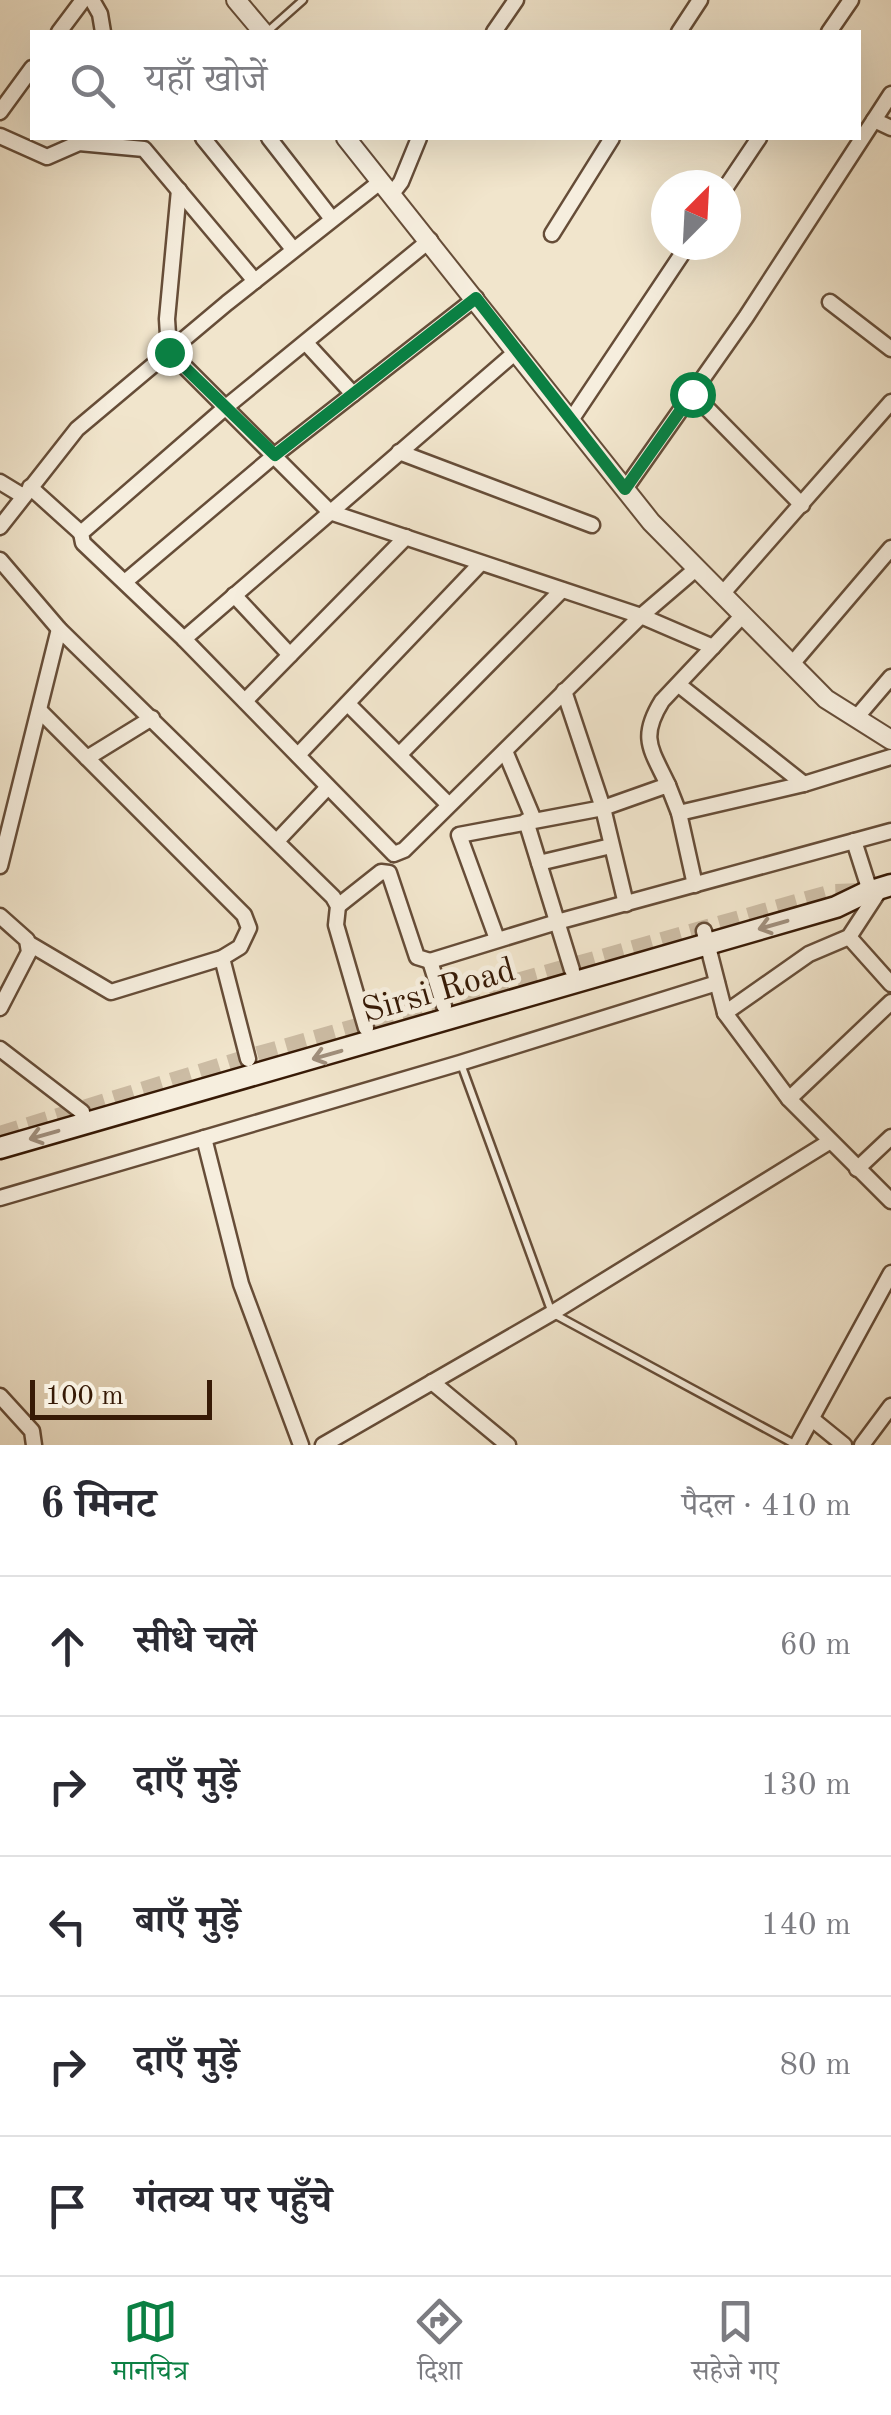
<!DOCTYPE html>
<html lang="hi">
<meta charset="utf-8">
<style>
:root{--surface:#fff;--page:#f7f7f7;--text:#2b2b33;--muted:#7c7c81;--line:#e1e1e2;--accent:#0b8043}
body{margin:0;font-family:"Old Standard TT","Noto Serif Devanagari",serif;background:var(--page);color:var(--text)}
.compass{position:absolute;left:651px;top:170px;width:90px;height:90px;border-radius:50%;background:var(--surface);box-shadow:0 10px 40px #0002;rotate:24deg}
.scale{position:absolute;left:30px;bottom:25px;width:182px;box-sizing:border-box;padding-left:10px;border:5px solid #371a06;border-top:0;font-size:28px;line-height:35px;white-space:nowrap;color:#371a06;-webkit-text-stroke:8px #f6eede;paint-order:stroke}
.stop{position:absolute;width:30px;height:30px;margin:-22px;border:8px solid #0b8043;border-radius:50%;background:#fff}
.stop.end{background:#0b8043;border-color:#fff;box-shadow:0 2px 10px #0008}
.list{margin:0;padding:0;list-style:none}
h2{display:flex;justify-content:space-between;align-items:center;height:130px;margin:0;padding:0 40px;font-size:42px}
h2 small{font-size:32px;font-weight:400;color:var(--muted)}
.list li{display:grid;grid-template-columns:65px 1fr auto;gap:30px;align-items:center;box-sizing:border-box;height:140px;padding:0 40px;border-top:2px solid var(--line)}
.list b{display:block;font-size:38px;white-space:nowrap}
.list em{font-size:32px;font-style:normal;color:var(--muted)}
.icon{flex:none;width:55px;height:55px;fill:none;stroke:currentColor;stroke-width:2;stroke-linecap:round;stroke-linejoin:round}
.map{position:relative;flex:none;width:891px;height:1445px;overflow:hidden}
.search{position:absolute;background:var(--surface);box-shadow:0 10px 40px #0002;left:30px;right:30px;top:30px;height:110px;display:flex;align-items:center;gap:25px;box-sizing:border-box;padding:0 35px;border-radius:0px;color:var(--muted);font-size:38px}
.sheet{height:830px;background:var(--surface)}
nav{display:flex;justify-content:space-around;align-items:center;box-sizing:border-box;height:140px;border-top:2px solid var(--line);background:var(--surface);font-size:28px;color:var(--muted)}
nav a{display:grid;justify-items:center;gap:5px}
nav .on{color:var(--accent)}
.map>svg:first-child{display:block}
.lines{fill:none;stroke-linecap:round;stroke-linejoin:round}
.secondary-tunnel{stroke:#ccbca4;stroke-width:20;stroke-dasharray:20 10;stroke-linecap:butt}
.service-casing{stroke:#664d38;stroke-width:11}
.minor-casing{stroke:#664d38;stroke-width:19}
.tertiary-casing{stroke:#664d38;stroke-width:22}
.secondary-casing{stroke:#371a06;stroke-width:25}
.service{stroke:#f6eede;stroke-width:6}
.minor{stroke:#f6eede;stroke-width:14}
.tertiary{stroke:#f6eede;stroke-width:18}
.secondary{stroke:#f6eede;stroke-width:20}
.oneway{stroke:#a08f7d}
.route{stroke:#0b8043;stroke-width:12}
.labels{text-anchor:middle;stroke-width:10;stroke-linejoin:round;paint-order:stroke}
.street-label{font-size:35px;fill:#371a06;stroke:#f6eede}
</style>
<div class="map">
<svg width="891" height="1445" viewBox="0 0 891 1445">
<rect width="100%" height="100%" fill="#f1e5cc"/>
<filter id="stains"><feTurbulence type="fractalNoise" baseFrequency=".002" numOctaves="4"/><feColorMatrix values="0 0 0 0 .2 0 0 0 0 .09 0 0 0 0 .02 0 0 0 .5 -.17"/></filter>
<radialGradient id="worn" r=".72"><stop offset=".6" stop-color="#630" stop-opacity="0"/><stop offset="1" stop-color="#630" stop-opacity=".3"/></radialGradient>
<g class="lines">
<polyline class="secondary-tunnel" points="0,1136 248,1059 832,894 865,893"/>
<g class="service-casing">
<g id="service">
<polyline points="267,32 303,0"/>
<polyline points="461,1064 552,1313 796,1445"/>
</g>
</g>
<g class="minor-casing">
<g id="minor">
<polyline points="92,0 100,14 103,32"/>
<polyline points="59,32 83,0"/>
<polyline points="494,32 516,0"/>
<polyline points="679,32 700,0"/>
<polyline points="829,32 851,0"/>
<polyline points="0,112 32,68"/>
<polyline points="874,120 891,128"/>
<polyline points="0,136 47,157 79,143 144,149 255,281"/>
<polyline points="203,138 293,249"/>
<polyline points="269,138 332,219"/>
<polyline points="726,187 759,138"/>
<polyline points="179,190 167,319 169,351 330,512 641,616 713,647"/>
<polyline points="391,195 401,182 419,138"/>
<polyline points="552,234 612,138"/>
<polyline points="830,302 891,349"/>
<polyline points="306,343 353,394"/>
<polyline points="517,351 184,639 394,854 404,850 641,616 697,568"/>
<polyline points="692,393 802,505"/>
<polyline points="571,420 688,245"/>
<polyline points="399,452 592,525"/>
<polyline points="0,482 23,496"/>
<polyline points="30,487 81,533"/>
<polyline points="625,489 746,317 891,94"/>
<polyline points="0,527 77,429 227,303 380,182"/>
<polyline points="0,560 59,629 333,897 338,906 336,925 366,1028"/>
<polyline points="126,581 275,455 476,298"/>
<polyline points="722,594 891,402"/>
<polyline points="234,595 290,655 406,537"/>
<polyline points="184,639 83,543 81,533 226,407 430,240"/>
<polyline points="792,664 891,548"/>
<polyline points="679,685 804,784"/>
<polyline points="564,691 603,808 626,904"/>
<polyline points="245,701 290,655"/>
<polyline points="348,704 448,804"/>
<polyline points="856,718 891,677"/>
<polyline points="505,751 534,820"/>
<polyline points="400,754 562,590"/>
<polyline points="298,755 481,563"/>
<polyline points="87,758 152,718"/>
<path d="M668 785C651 749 639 738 662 701L743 615"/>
<polyline points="679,813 804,784 891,757"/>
<polyline points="526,821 572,970"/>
<polyline points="277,841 327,788"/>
<polyline points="854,841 870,891"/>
<polyline points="539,863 611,846"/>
<polyline points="0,866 59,629"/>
<polyline points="338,906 381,872 389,873 417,957 430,961"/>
<polyline points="0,916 27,940 29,952 0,1008"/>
<polyline points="704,931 725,1013 789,1099 891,1201"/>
<polyline points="849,937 891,984"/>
<polyline points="497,939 459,835 603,808 668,785 679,813 695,885"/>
<polyline points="28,943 111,992 222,958 240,947 249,928 244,915 40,711"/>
<polyline points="222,958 248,1059"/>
<polyline points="444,1006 430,961 557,922 891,831"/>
<polyline points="725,1013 809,954 849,937 881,888"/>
<polyline points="0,1049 82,1112"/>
<polyline points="789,1099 891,1002"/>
<polyline points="204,1138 241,1284 301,1445"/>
<polyline points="857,1169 891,1137"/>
<polyline points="0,1198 460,1063 717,983"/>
<polyline points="432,1382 508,1445"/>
<polyline points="0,1396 32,1431 34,1445"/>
<polyline points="812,1419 844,1445"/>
<polyline points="323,1445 552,1313 829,1142"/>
<polyline points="797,1445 891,1273"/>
<polyline points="862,1445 891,1406"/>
</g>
</g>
<g class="tertiary-casing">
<g id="tertiary">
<polyline points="236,0 263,32"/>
<polyline points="346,138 651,522 826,699 891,740"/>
</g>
</g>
<g class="secondary-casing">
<polyline id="secondary" points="0,1148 836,907 865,893 891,885"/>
</g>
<use href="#service" class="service"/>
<use href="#minor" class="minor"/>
<use href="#tertiary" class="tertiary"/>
<use href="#secondary" class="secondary"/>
</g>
<defs><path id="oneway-shaft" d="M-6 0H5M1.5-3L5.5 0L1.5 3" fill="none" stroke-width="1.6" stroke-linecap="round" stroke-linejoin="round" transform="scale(2.5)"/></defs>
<g class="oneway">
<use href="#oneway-shaft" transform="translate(773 925) rotate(164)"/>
<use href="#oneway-shaft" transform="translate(327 1055) rotate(164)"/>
<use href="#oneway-shaft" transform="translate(44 1135) rotate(164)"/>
</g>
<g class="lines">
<polyline class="route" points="169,352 275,455 476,298 625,489 692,394"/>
</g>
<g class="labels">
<g class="street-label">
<text transform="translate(438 989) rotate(-16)" y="12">Sirsi Road</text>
</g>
</g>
<rect width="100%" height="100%" filter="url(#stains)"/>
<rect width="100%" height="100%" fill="url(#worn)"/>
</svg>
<svg class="compass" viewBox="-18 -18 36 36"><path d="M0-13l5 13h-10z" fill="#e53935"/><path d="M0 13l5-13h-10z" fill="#7c7c81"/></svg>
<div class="scale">100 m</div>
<div class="stop" style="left:692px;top:394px"></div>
<div class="stop end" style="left:169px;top:352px"></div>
<div class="search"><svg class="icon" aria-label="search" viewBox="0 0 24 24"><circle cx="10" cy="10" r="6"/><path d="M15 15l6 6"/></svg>यहाँ खोजें</div>
</div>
<section class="sheet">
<h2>6 मिनट<small>पैदल · 410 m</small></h2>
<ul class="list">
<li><svg class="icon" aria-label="ahead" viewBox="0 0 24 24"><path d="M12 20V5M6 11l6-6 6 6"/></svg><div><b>सीधे चलें</b></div><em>60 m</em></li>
<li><svg class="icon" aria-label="right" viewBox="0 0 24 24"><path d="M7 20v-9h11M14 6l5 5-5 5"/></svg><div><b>दाएँ मुड़ें</b></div><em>130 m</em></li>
<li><svg class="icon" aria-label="left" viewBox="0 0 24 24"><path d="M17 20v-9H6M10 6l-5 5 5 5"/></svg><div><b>बाएँ मुड़ें</b></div><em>140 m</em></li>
<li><svg class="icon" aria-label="right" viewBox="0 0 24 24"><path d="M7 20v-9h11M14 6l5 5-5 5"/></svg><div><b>दाएँ मुड़ें</b></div><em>80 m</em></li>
<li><svg class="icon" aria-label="arrive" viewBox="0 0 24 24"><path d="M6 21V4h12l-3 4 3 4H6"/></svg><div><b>गंतव्य पर पहुँचे</b></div></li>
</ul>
</section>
<nav>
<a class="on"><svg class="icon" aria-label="map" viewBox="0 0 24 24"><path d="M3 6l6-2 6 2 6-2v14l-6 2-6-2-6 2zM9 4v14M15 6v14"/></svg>मानचित्र</a>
<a><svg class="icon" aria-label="directions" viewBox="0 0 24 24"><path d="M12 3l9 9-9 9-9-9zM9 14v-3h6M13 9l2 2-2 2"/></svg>दिशा</a>
<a><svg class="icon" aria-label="saved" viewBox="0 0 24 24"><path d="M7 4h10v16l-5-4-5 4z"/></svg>सहेजे गए</a>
</nav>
